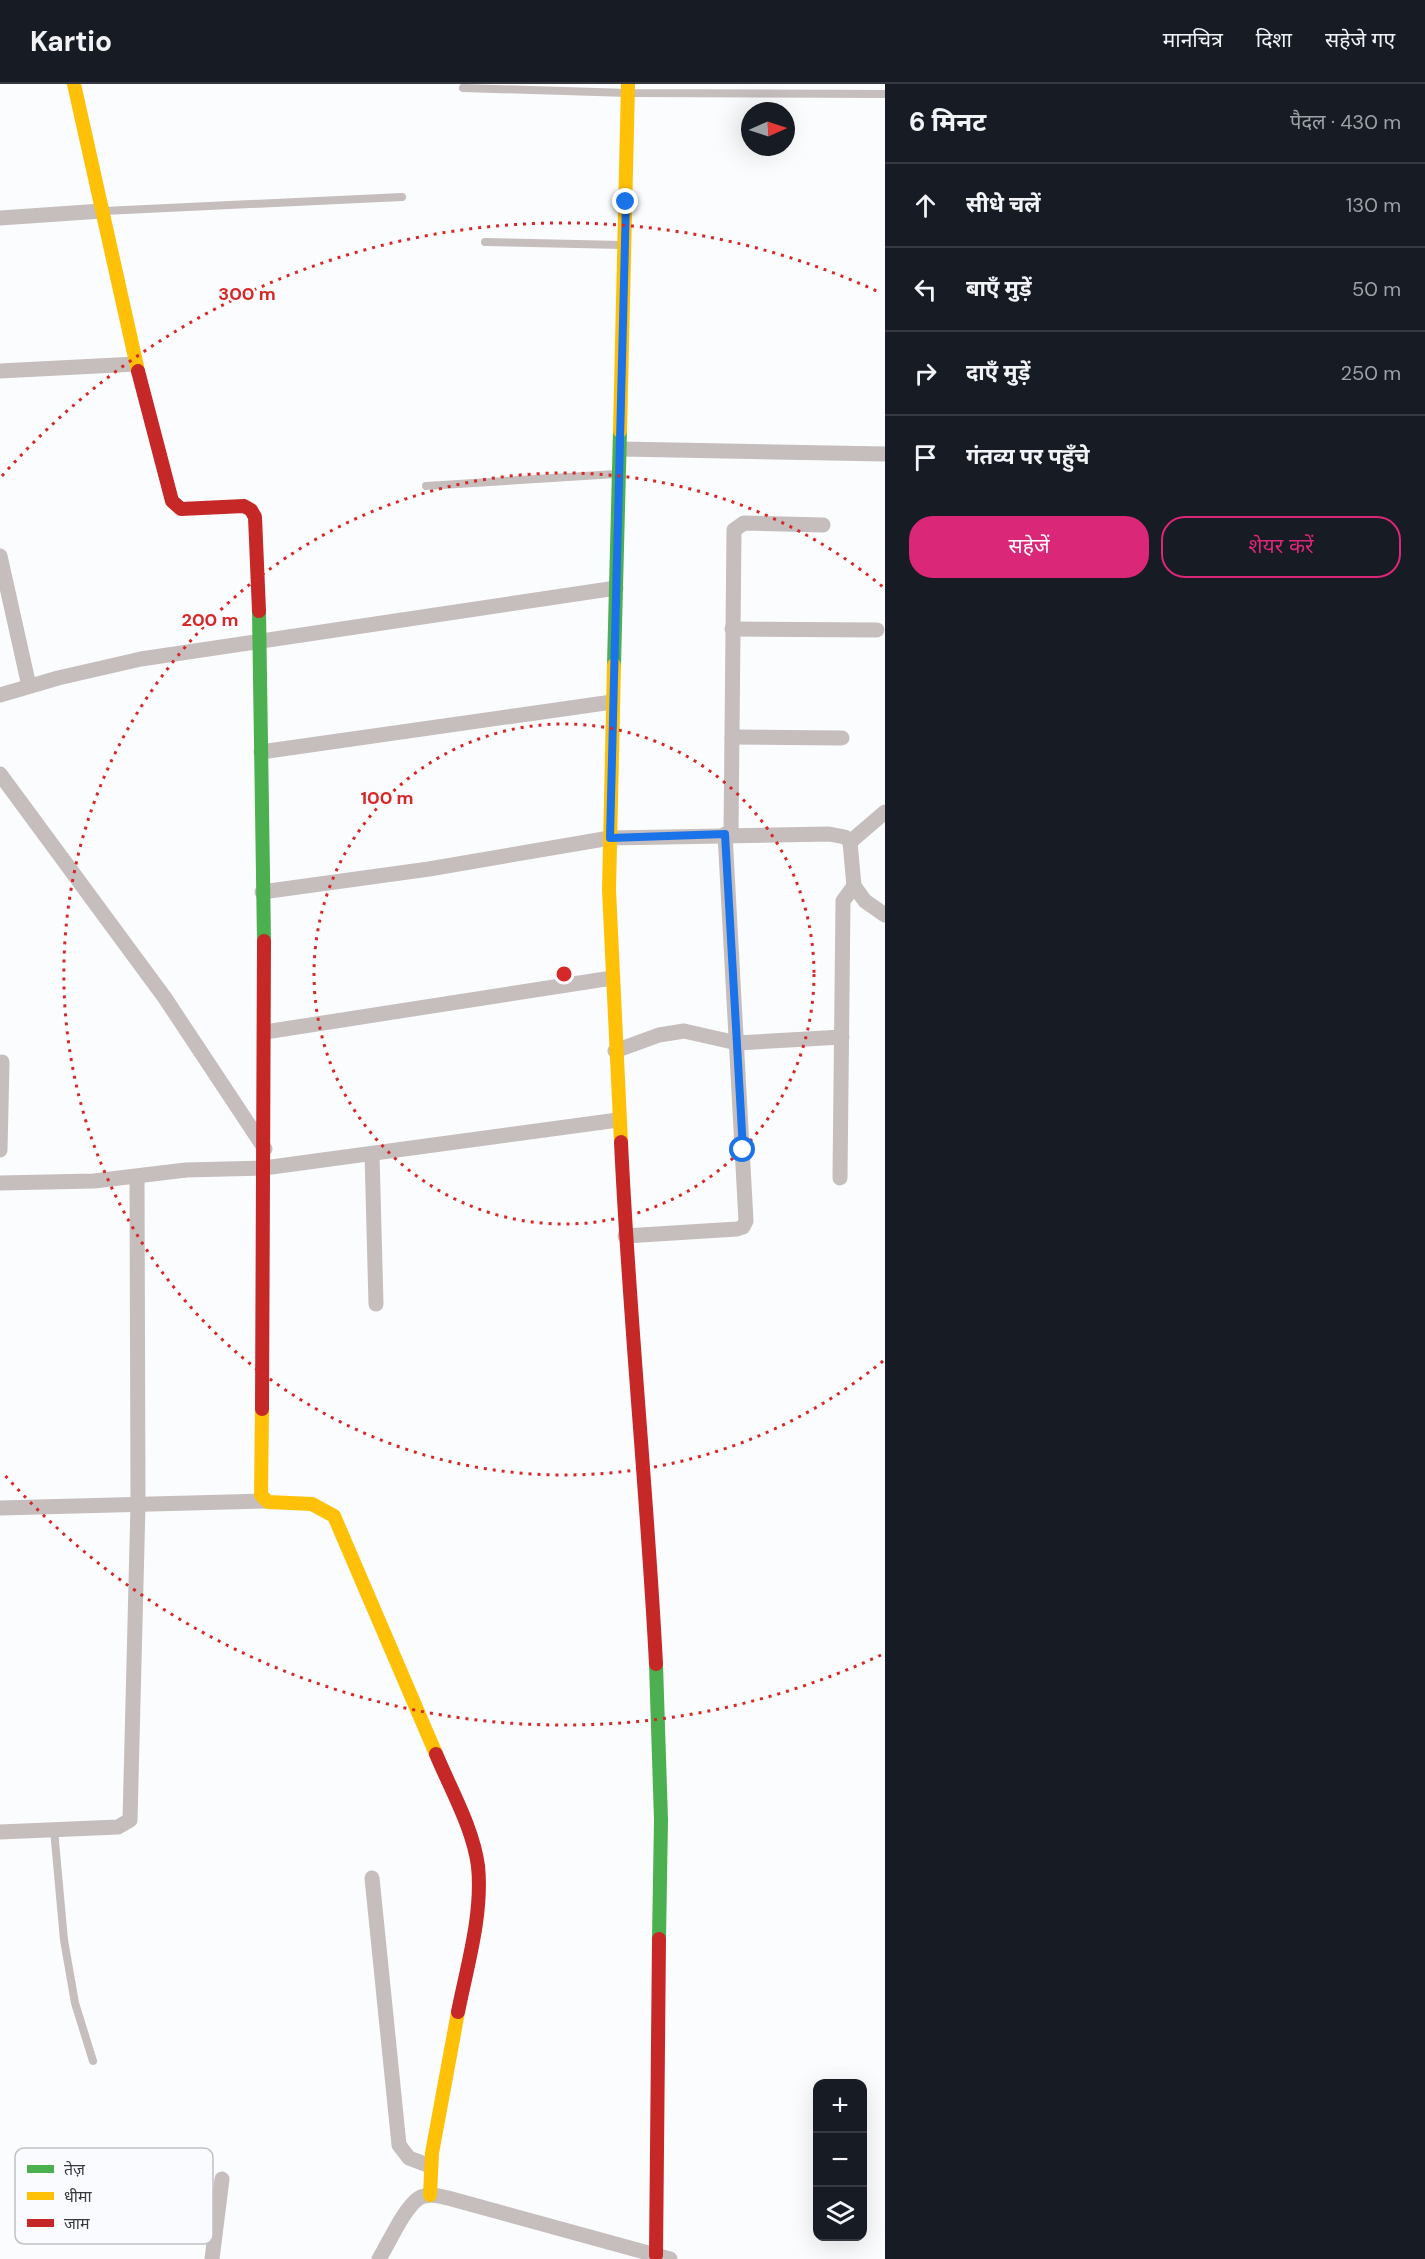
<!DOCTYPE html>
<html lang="hi">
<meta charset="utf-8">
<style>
:root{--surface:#171b24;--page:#20242c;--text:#f1f3f6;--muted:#9ea1a6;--line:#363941;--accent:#db2777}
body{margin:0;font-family:"DM Sans","Noto Sans Devanagari",sans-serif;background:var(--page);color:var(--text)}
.controls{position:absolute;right:18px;bottom:18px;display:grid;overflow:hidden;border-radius:12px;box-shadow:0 6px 24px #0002}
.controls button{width:54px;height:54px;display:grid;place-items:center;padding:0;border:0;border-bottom:2px solid var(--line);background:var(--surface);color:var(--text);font:30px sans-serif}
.compass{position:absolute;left:741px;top:18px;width:54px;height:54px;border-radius:50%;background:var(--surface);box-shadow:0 6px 24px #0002;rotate:87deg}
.stop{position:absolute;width:18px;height:18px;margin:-14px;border:4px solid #1a73e8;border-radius:50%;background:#fff}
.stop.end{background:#1a73e8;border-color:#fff;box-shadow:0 2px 6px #0008}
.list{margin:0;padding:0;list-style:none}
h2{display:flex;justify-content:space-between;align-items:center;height:78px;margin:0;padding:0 24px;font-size:26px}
h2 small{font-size:20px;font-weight:400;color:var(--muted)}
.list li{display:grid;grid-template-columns:39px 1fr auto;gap:18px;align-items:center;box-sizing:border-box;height:84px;padding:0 24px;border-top:2px solid var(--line)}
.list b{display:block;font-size:22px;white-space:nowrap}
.list em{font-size:20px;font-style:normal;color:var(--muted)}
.actions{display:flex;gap:12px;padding:18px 24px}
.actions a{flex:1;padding:14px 0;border:2px solid var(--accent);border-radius:24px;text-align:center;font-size:21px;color:var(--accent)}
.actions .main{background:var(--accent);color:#fff}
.icon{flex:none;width:33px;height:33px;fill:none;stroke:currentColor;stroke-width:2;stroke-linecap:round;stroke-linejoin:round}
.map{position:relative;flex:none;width:885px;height:2175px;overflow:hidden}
header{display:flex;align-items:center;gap:36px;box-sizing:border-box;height:84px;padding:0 30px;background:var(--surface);border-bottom:2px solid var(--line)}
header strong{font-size:28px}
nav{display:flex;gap:33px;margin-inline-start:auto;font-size:21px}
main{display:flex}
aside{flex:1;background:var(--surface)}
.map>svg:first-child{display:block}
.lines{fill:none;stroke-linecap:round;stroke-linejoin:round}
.lane{stroke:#c6bdbd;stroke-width:8}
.street{stroke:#c6bdbd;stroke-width:15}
.fast{stroke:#4caf50;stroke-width:14}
.slow{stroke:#ffc107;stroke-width:14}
.jam{stroke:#c62828;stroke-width:14}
.route{stroke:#1a73e8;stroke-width:8}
.ring{fill:none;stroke:#d62828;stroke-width:3;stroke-dasharray:3 6}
.key{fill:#fafbfe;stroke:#c0c1c4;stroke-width:1.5}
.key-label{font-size:16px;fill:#38393b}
.centre{fill:#d62828;stroke:#fafbfe;stroke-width:3}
.ring-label{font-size:18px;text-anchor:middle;font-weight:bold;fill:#d62828;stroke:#fafbfe;stroke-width:5;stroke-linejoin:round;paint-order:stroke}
</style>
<header>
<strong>Kartio</strong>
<nav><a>मानचित्र</a><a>दिशा</a><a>सहेजे गए</a></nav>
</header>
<main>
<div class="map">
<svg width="885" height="2175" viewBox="0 0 885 2175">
<rect width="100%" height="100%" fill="#fbfcfd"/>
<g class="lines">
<g class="lane">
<polyline points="463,4 628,9 885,10"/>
<polyline points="104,127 402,113"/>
<polyline points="485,158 623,161"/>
<polyline points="426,402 616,390"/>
<polyline points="54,1746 64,1856 75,1919 93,1977"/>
</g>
<g class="street">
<polyline points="0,134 102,127"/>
<polyline points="0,287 136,280"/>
<polyline points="621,365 885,370"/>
<polyline points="0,472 29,602"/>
<polyline points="732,545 877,546"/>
<polyline points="0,611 58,594 141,575 616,504"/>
<polyline points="732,653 842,654"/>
<polyline points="261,668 612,618"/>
<polyline points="0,690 165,914 265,1065"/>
<polyline points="731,750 734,446 744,439 823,441"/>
<polyline points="850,758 885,728"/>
<polyline points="262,808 429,785 610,754 829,750 845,753 850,758 854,802 865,817 885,831"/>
<polyline points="265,948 612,894"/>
<polyline points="615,967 659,951 684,947 737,959 842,953"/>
<polyline points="0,1066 2,978"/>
<polyline points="372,1070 376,1220"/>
<polyline points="840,1094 843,817 854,802"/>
<polyline points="0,1099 94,1097 186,1086 264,1084 618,1036"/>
<polyline points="625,1152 737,1145 743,1143 746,1137 725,750"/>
<polyline points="0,1424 265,1417"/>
<polyline points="0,1748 118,1743 130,1736 138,1421 137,1093"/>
<polyline points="372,1794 399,2061 409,2074 430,2082"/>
<polyline points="212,2175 222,2095"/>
<path d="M379 2175C389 2159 404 2124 419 2114 428 2109 439 2112 448 2114L670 2175"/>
</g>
<g class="fast">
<polyline points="259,527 264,857"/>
<polyline points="614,581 620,347"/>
<polyline points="656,1580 661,1736 659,1855"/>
</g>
<g class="slow">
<polyline points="74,0 138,287"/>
<polyline points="620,347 628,0"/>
<polyline points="614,581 609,806 621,1058"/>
<polyline points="262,1325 261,1411 268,1418 312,1420 334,1432 436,1670"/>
<polyline points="430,2111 432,2069 458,1928"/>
</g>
<g class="jam">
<polyline points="138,287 172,417 181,425 244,422 251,426 255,433 259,527"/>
<path d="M621 1058C629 1232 647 1406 656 1580"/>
<polyline points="262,1325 264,857"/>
<path d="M436 1670C451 1706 473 1744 478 1782 483 1830 467 1882 458 1928"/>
<polyline points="656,2171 659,1855"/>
</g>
</g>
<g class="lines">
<polyline class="route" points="626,118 610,754 725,750 743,1066"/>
</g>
<g class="ring">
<circle cx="564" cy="890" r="250"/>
<path d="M883 1277A501 501 0 1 1 883 503"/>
<path d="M881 1571A751 751 0 0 1 2 1388M2 392A751 751 0 0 1 881 209"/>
</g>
<rect x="15" y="2064" width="198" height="96" rx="9" class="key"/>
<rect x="27" y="2081" width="27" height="8" fill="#4caf50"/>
<rect x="27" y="2108" width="27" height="8" fill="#ffc107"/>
<rect x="27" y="2135" width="27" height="8" fill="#c62828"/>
<g class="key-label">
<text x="64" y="2091">तेज़</text>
<text x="64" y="2118">धीमा</text>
<text x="64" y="2145">जाम</text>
</g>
<circle cx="564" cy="890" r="9" class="centre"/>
<g class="ring-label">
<text x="247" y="216">300 m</text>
<text x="210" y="542">200 m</text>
<text x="387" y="720">100 m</text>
</g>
</svg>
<div class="controls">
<button>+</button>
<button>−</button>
<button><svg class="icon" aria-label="layers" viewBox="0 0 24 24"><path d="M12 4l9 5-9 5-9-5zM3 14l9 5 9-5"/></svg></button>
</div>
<svg class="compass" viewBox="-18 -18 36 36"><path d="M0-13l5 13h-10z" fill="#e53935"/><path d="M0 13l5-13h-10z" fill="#9ea1a6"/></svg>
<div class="stop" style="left:743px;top:1066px"></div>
<div class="stop end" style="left:626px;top:118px"></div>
</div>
<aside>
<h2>6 मिनट<small>पैदल · 430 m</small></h2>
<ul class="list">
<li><svg class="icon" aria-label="ahead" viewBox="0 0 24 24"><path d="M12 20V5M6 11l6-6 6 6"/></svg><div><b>सीधे चलें</b></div><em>130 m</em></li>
<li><svg class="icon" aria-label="left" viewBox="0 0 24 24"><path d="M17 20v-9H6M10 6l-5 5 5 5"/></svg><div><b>बाएँ मुड़ें</b></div><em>50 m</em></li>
<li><svg class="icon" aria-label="right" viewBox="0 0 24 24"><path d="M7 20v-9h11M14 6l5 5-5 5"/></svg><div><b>दाएँ मुड़ें</b></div><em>250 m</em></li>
<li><svg class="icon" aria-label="arrive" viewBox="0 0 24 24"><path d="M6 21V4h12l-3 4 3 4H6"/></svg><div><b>गंतव्य पर पहुँचे</b></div></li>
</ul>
<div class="actions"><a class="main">सहेजें</a><a>शेयर करें</a></div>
</aside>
</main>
